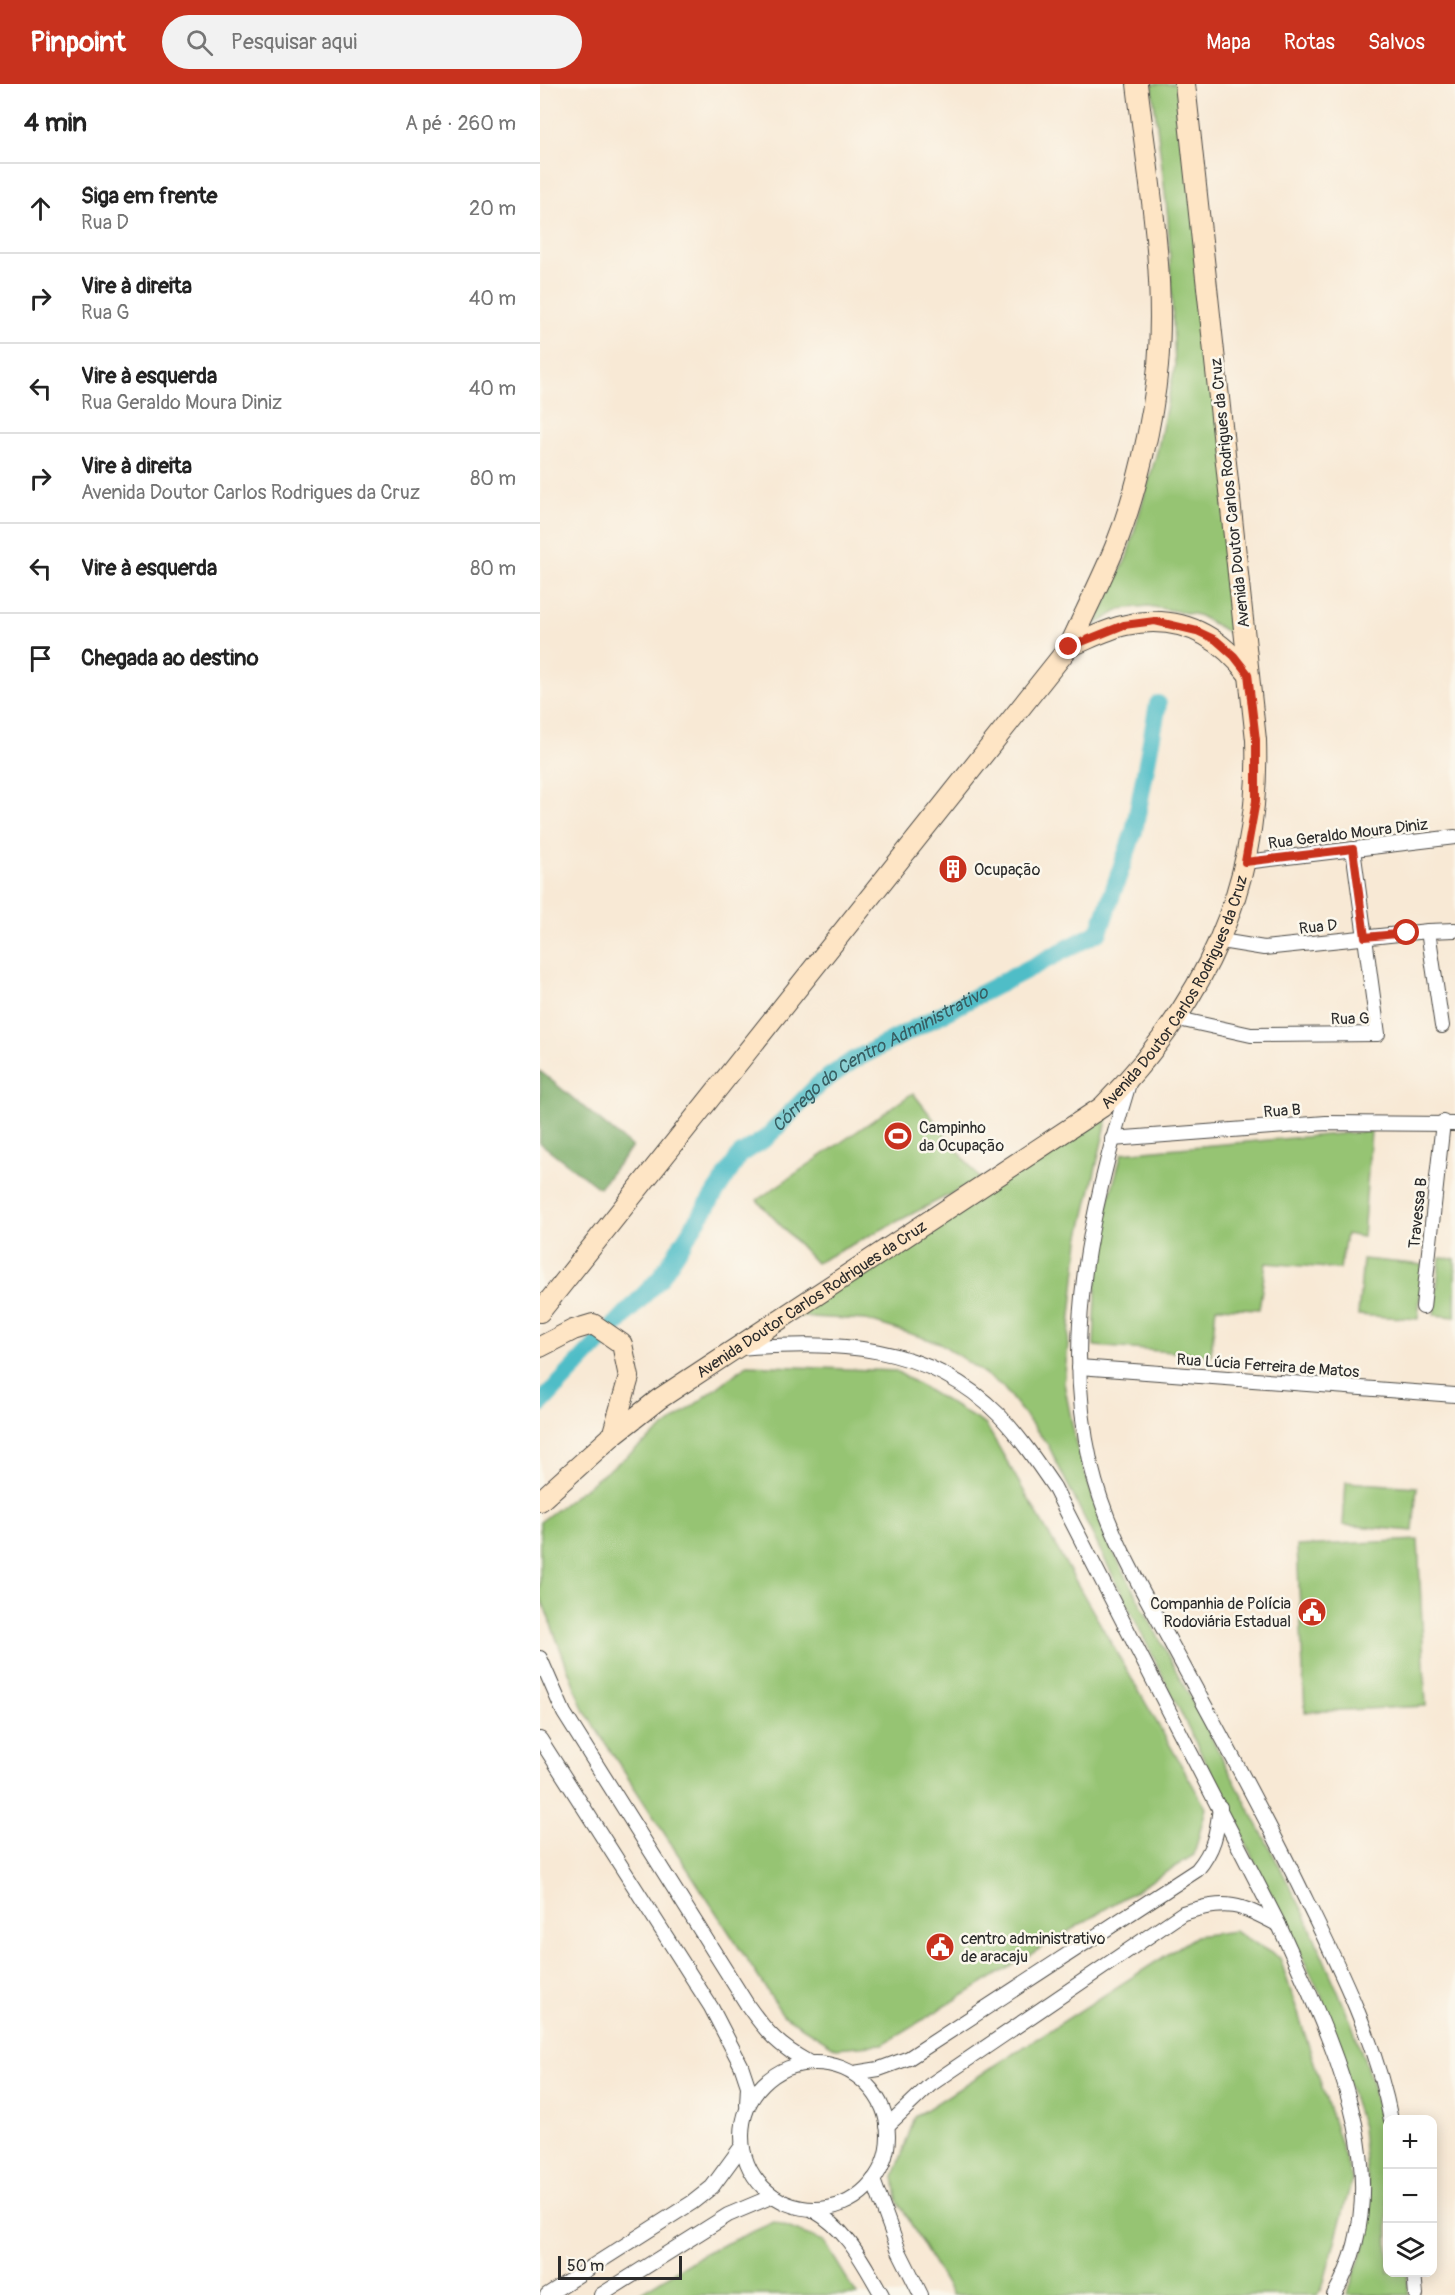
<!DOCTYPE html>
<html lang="pt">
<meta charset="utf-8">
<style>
:root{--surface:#fff;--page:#f2f2f2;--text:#222;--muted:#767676;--line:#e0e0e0;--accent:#c8321e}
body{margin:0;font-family:Pangolin,sans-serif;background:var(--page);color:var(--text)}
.controls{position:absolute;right:18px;bottom:18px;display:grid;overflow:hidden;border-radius:12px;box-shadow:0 3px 15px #0003}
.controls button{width:54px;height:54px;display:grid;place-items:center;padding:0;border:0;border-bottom:2px solid var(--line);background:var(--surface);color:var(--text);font:30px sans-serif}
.scale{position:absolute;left:18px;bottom:15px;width:124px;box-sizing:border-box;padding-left:6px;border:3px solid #2b2b2b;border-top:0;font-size:16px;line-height:21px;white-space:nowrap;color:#2b2b2b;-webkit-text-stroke:4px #fbf7ec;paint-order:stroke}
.stop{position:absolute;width:18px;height:18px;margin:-14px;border:4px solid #c8321e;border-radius:50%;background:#fff}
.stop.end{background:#c8321e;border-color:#fff;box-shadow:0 2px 6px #0008}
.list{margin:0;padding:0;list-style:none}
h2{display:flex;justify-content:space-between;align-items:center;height:78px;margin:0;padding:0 24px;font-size:26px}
h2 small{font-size:20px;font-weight:400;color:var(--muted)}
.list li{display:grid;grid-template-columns:39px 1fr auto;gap:18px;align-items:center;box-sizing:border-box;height:90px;padding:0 24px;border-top:2px solid var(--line)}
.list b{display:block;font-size:22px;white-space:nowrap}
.list p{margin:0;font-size:20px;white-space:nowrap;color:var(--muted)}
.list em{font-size:20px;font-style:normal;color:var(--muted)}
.icon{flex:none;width:33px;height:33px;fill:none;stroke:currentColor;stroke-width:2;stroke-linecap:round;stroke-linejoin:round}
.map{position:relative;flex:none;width:915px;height:2211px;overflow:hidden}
header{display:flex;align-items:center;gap:36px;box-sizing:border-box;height:84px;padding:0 30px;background:var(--accent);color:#fff}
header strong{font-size:28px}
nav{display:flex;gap:33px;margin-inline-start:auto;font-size:21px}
.search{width:420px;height:54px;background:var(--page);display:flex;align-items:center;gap:15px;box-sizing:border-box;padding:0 21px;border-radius:33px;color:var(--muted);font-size:22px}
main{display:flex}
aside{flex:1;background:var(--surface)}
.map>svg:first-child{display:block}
.green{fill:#96c473;stroke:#60784f;stroke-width:1.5}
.forest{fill:#78aa65;stroke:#526a48;stroke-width:1.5}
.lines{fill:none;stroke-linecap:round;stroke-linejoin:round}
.canal{stroke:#4fbdc7;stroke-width:18}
.minor-casing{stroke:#4a4844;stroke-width:16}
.secondary-casing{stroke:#4a4844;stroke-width:22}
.minor{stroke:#fff;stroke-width:14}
.secondary{stroke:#fee5c5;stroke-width:20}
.route{stroke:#c8321e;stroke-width:8}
.labels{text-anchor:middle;stroke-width:5;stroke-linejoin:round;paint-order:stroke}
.street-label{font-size:16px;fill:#2b2b2b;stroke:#fbf7ec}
.poi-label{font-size:16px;fill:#2b2b2b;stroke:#fbf7ec;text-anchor:start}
.water-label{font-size:18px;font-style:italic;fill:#385e62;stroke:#fbf7ec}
</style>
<header>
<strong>Pinpoint</strong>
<div class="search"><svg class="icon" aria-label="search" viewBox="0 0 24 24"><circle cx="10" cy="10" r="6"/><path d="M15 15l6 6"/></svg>Pesquisar aqui</div>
<nav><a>Mapa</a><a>Rotas</a><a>Salvos</a></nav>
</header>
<main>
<aside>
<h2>4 min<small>A pé · 260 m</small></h2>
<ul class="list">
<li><svg class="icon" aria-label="ahead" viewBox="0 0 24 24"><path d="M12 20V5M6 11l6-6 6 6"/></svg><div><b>Siga em frente</b><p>Rua D</p></div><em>20 m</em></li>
<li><svg class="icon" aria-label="right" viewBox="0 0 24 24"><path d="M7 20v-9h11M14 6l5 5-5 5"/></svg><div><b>Vire à direita</b><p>Rua G</p></div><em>40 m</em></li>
<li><svg class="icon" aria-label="left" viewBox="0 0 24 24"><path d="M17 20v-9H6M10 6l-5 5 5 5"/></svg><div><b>Vire à esquerda</b><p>Rua Geraldo Moura Diniz</p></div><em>40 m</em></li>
<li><svg class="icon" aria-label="right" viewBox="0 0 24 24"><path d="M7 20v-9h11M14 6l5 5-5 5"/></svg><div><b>Vire à direita</b><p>Avenida Doutor Carlos Rodrigues da Cruz</p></div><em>80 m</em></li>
<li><svg class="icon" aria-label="left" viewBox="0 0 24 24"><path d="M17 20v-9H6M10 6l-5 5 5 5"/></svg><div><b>Vire à esquerda</b></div><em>80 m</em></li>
<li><svg class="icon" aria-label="arrive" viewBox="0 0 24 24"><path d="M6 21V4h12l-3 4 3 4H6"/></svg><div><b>Chegada ao destino</b></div></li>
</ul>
</aside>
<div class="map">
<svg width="915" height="2211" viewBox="0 0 915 2211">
<rect width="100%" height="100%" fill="#fbf7ec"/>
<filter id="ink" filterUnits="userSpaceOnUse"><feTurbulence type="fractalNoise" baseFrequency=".0167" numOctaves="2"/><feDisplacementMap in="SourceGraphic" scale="12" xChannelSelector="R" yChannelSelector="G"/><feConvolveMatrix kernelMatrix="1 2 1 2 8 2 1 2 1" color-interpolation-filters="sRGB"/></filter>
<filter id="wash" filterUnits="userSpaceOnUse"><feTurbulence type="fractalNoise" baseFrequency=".008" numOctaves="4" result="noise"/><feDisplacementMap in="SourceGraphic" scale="24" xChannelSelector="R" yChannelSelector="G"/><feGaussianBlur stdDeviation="1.35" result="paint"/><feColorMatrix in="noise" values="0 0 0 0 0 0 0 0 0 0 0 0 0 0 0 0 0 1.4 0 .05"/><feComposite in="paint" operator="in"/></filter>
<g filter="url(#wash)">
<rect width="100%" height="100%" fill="#f8e9d5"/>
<g class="green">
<polygon points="612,0 643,0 709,573 688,548 658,531 608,522 581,525 555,541 587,473 617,368 635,282 628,134"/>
<polygon points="373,1009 440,1095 276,1179 217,1116"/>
<polygon points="570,1023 539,1156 524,1299 536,1360 565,1452 764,1829 811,1938 832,1998 847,2067 848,2188 867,2189 869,2211 807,2211 827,2154 827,2098 822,2043 781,1911 508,1361 462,1302 400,1259 326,1236 251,1232"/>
<polygon points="831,1047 823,1153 806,1150 800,1185 726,1179 719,1225 676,1223 671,1271 554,1262 558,1155 582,1069"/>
<polygon points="900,1174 915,1175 915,1233 894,1231"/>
<polygon points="823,1175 883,1181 878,1235 818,1231"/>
<polygon points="207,1281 356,1287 446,1341 666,1724 654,1771 343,1960 296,1964 243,1931 43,1625 0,1511 0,1438"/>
<polygon points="806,1398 877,1403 873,1447 803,1441"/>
<polygon points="878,1456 886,1622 765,1628 757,1462"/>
<polygon points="694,1847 740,1874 812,2095 782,2205 777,2211 412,2211 357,2116 354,2092 375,2033 656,1852"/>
<polygon points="234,2138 284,2157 317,2211 96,2211 167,2168"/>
</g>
<polygon class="forest" points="0,987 92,1063 59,1104 0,1059"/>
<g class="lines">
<path class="canal" id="s1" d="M0 1320 120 1194 200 1071 226 1054 279 1000 312 977 559 848 594 747 618 620"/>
</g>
</g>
<g filter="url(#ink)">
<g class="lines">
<g class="minor-casing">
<g id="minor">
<polyline points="705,778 915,753"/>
<polyline points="888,847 902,942"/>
<polyline points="681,857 724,864 888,847 915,846"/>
<polyline points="634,934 711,951 838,950 813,765"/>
<path d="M590 996C552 1121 521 1251 551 1381 566 1446 600 1502 631 1559 676 1643 723 1726 764 1812 799 1883 836 1957 851 2036"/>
<polyline points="572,1055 786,1039 915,1040"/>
<polyline points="883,1223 903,1038"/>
<path d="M199 1264C293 1257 388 1258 459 1331 480 1353 497 1378 514 1403L739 1841C788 1952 864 2093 794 2211"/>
<polyline points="539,1283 915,1311"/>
<path d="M0 1574 24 1629 208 1922C227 1949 239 1962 268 1978"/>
<polyline points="0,1655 171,1923 201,1981 208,2002 207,2021"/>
<circle cx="275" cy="2052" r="73"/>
<path d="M314 1989 339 1985 369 1974 657 1786C674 1766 677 1749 680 1723"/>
<path d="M347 2042 390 2001 643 1829C688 1815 699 1820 739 1841"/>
<polyline points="333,2096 359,2167 381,2211"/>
<path d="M273 2126C308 2146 322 2177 342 2211"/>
<polyline points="874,2188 876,2211"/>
<polyline points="7,2211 153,2118 172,2103 202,2062"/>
<polyline points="61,2211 188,2131 233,2112"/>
</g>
</g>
<g class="secondary-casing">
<g id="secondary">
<path d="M529 563C547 556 566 545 586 541 637 530 677 549 708 590"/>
<path d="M0 1228 529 563C544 530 561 497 575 463 596 411 613 338 618 282 626 188 608 92 597 0"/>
<polyline points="0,1263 33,1246 53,1240 82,1260 89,1293 72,1352"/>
<path id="s2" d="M0 1417 72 1352 119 1315 562 1023C664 921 721 802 716 656L645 0"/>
</g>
</g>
<use href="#minor" class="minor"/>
<use href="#secondary" class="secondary"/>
</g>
</g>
<g class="lines" filter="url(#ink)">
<polyline class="route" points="529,563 584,541 615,537 657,547 676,556 694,572 708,590 716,656 716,717 705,778 813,765 825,853 867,849"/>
</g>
<defs>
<g id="building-disc" transform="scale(1.5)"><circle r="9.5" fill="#c8321e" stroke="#fbf7ec"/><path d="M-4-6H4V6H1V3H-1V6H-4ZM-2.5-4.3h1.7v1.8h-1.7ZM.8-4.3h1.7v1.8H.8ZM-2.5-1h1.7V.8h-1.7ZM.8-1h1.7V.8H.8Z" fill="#fff"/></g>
<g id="stadium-disc" transform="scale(1.5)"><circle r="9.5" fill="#c8321e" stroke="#fbf7ec"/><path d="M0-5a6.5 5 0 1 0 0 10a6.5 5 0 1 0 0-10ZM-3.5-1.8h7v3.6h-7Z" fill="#fff"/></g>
<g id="civic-disc" transform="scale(1.5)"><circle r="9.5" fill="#c8321e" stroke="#fbf7ec"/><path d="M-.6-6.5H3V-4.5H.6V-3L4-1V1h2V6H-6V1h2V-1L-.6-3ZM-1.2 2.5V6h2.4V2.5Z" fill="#fff"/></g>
</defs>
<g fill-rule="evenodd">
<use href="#building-disc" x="413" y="785"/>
<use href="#stadium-disc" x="358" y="1052"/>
<use href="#civic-disc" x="772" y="1528"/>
<use href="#civic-disc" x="400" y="1863"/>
</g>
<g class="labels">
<g class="street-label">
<text transform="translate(689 409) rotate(-96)" y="6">Avenida Doutor Carlos Rodrigues da Cruz</text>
<text transform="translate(808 749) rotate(-7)" y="6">Rua Geraldo Moura Diniz</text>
<text transform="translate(778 842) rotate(-6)" y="6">Rua D</text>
<text dy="6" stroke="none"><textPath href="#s2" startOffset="825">Avenida Doutor Carlos Rodrigues da Cruz</textPath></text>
<text transform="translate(810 934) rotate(-1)" y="6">Rua G</text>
<text transform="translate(742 1026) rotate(-4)" y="6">Rua B</text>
<text transform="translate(877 1129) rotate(-84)" y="6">Travessa B</text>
<text dy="6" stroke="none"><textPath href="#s2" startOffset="339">Avenida Doutor Carlos Rodrigues da Cruz</textPath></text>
<text transform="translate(728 1281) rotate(4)" y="6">Rua Lúcia Ferreira de Matos</text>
</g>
<g class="poi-label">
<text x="434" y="791">Ocupação</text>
<text x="379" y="1049">Campinho<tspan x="379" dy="18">da Ocupação</tspan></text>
<text x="751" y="1525" text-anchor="end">Companhia de Polícia<tspan x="751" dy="18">Rodoviária Estadual</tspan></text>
<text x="421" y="1860">centro administrativo<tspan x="421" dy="18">de aracaju</tspan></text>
</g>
<g class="water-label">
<text dy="6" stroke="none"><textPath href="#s1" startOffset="492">Córrego do Centro Administrativo</textPath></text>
</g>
</g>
</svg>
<div class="controls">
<button>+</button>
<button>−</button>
<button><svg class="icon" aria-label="layers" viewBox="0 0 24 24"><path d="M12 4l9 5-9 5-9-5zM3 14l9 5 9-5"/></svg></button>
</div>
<div class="scale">50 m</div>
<div class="stop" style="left:867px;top:849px"></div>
<div class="stop end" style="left:529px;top:563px"></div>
</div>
</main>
